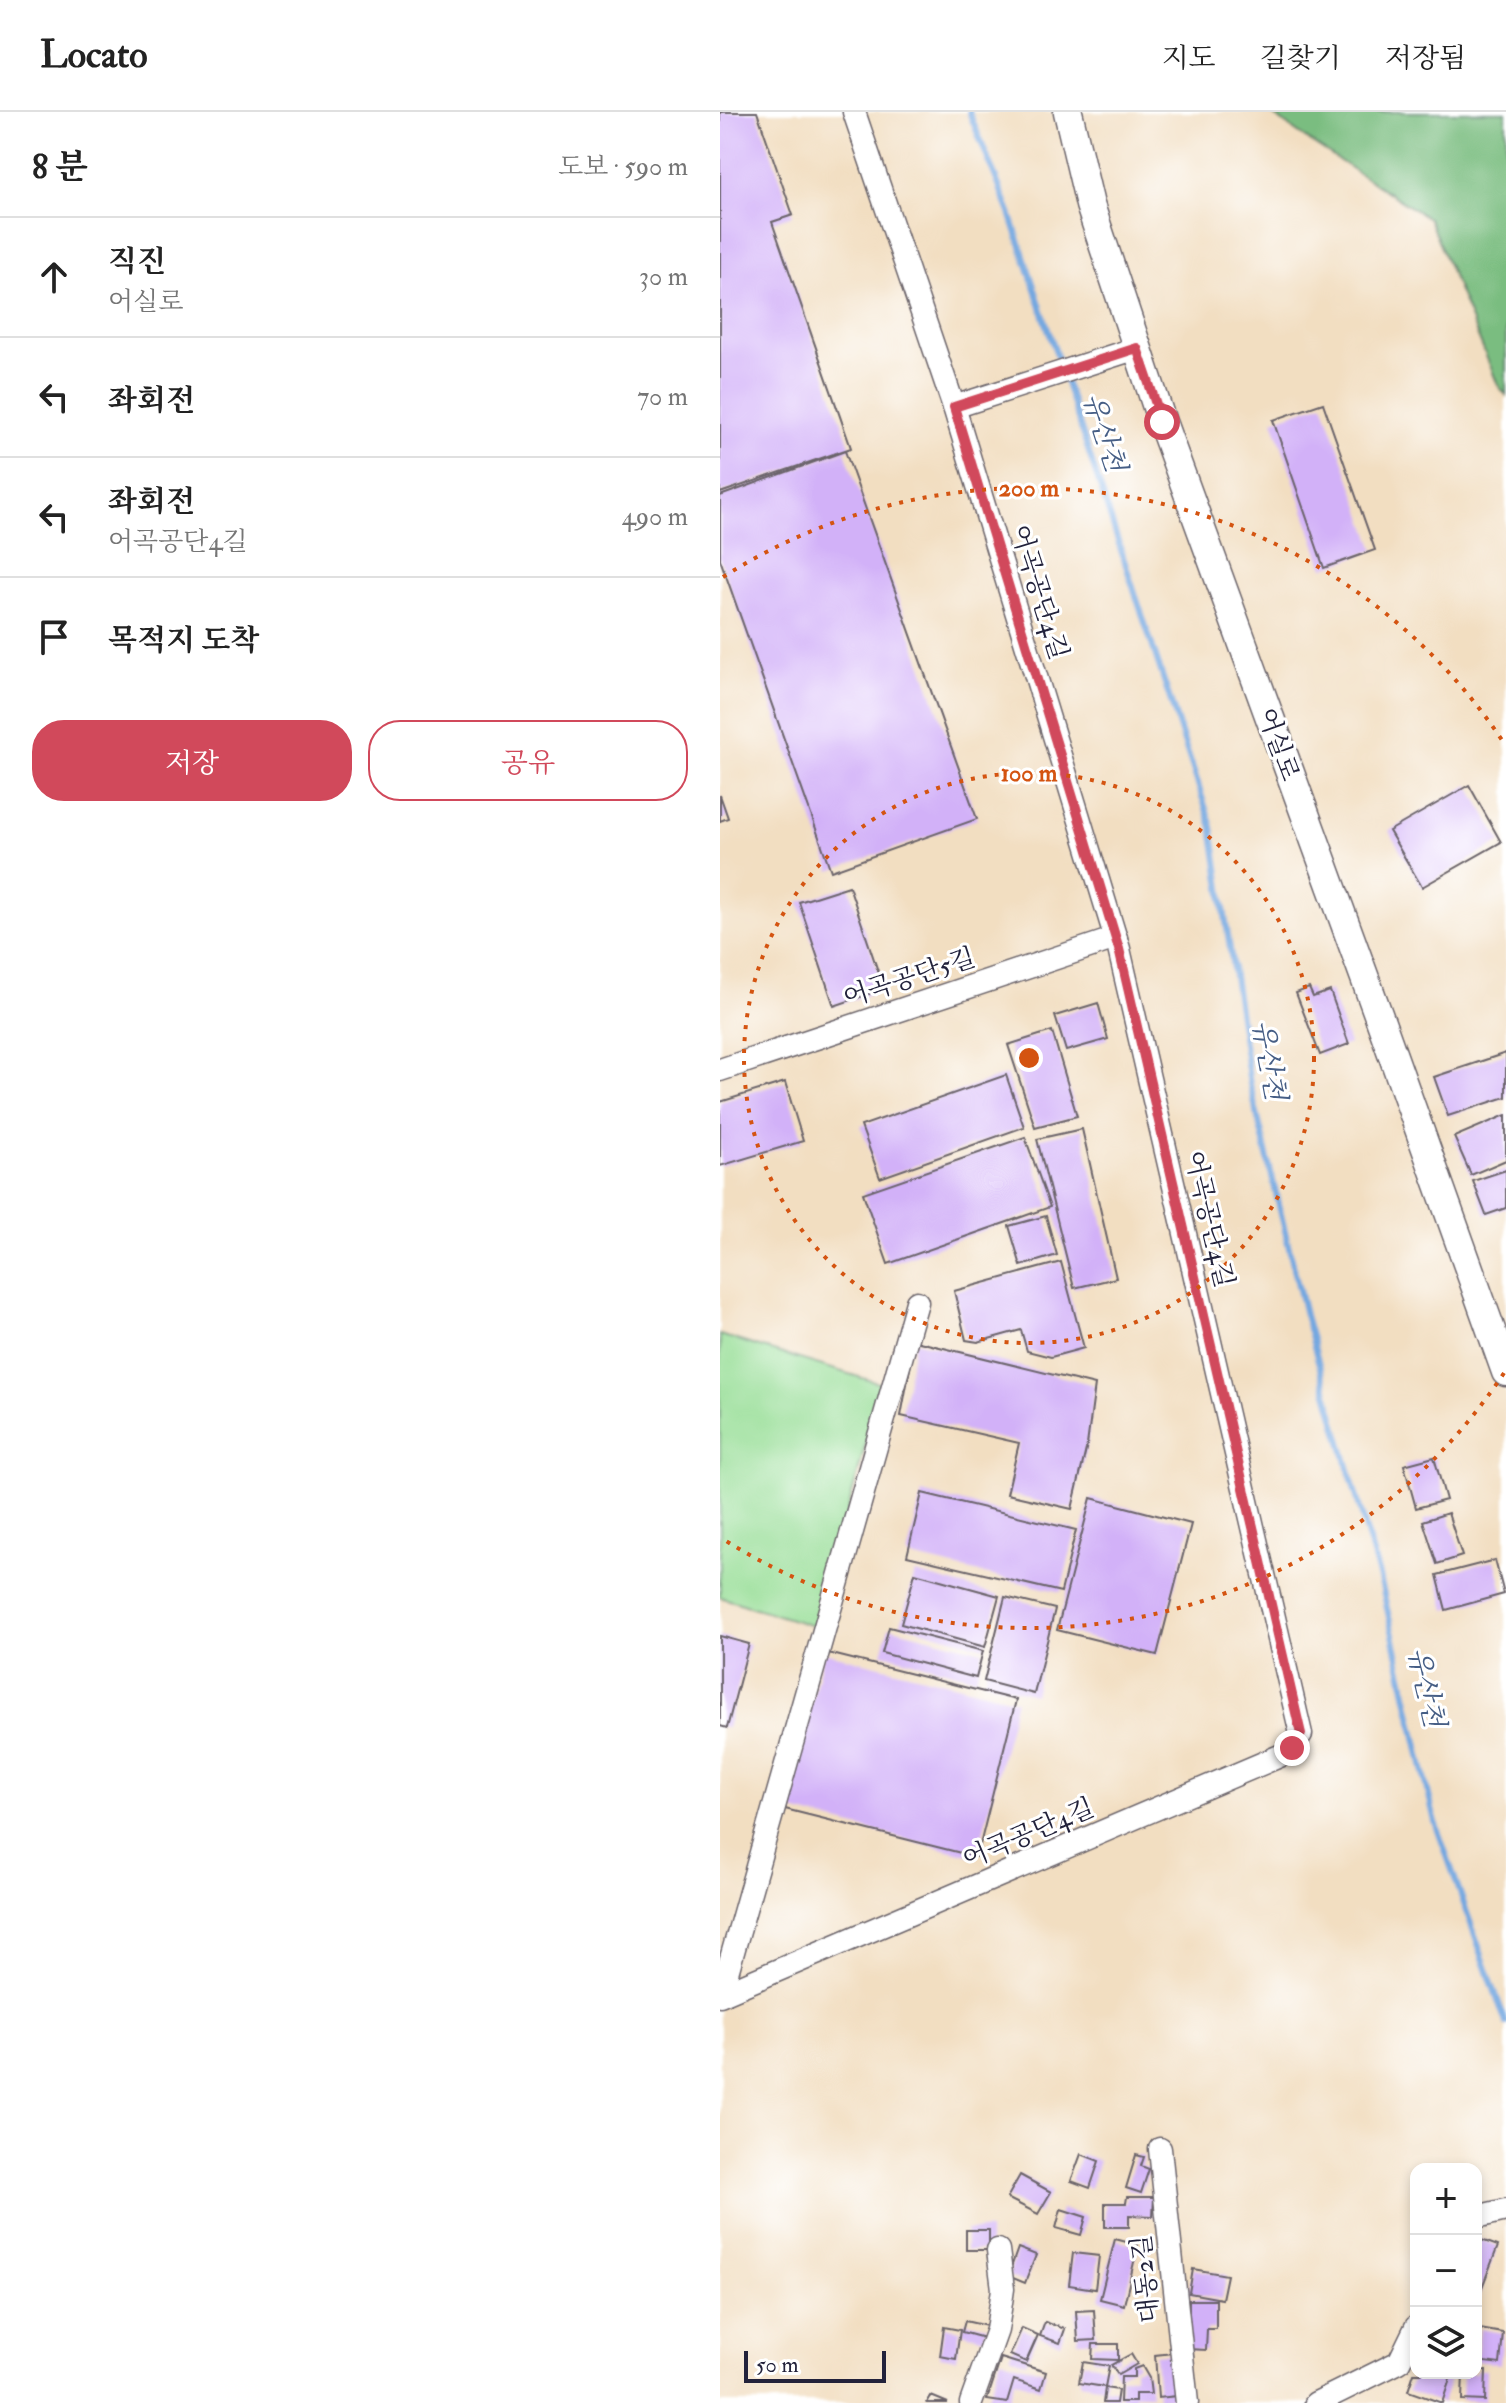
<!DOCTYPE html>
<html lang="ko">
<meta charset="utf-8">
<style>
:root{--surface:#fff;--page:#f6f6f6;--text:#222;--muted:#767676;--line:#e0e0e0;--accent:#d1495b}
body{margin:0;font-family:"IM FELL Double Pica","Noto Serif KR",serif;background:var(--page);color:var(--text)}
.controls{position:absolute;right:24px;bottom:24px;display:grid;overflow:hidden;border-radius:16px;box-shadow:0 4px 12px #0003}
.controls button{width:72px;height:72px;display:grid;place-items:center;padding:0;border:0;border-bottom:2px solid var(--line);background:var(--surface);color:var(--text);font:40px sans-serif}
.scale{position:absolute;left:24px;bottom:20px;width:142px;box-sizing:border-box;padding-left:8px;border:4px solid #22223b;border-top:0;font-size:22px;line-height:28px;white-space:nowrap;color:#22223b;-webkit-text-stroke:6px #fff;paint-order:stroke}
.stop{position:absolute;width:24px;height:24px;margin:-18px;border:6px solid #d1495b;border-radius:50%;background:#fff}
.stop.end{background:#d1495b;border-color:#fff;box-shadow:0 2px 8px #0008}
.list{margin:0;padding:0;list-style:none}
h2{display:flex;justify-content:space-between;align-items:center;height:104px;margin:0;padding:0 32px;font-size:34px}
h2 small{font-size:26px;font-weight:400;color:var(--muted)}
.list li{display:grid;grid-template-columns:52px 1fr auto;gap:24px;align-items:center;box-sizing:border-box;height:120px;padding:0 32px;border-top:2px solid var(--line)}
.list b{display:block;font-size:30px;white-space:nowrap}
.list p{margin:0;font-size:26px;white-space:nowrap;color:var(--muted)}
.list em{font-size:26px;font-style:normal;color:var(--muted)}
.actions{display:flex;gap:16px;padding:24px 32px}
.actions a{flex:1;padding:18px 0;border:2px solid var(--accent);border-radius:32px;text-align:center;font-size:28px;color:var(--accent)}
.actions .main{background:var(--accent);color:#fff}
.icon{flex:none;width:44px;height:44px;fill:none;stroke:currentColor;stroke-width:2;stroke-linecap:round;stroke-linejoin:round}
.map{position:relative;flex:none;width:786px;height:2291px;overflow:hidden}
header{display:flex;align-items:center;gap:48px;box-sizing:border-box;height:112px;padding:0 40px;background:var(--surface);border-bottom:2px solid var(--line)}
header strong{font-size:38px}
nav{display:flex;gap:44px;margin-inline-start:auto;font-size:28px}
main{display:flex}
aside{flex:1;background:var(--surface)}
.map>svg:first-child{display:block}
.green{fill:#98de97;stroke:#5d8069;stroke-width:2}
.forest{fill:#7abd80;stroke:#4e705e;stroke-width:2}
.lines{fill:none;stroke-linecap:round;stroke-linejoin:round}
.stream{stroke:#73a7e0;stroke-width:6}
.building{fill:#d2b1f8}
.minor-casing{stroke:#6b646a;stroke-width:25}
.major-casing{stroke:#6b646a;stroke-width:31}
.minor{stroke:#fff;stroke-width:22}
.major{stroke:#fff;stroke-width:28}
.route{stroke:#d1495b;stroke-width:10}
.ring{fill:none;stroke:#d45411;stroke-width:4;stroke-dasharray:4 8}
.labels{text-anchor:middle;stroke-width:6;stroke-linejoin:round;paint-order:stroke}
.street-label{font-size:26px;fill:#22223b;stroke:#fff}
.water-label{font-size:28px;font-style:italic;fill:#465e85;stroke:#fff}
.centre{fill:#d45411;stroke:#fff;stroke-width:4}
.ring-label{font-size:24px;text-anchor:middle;font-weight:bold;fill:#d45411;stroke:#fff;stroke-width:6;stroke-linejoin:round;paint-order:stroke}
</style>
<header>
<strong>Locato</strong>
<nav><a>지도</a><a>길찾기</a><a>저장됨</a></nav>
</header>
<main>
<aside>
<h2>8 분<small>도보 · 590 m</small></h2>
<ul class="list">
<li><svg class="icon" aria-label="ahead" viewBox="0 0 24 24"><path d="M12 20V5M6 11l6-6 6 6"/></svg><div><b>직진</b><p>어실로</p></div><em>30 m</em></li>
<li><svg class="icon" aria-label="left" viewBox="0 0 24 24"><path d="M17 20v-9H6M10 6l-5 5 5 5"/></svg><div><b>좌회전</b></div><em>70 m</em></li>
<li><svg class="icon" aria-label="left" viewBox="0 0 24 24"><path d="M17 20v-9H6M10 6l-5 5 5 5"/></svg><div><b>좌회전</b><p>어곡공단4길</p></div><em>490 m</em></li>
<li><svg class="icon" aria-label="arrive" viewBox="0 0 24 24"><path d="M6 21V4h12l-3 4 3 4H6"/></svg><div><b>목적지 도착</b></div></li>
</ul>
<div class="actions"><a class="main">저장</a><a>공유</a></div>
</aside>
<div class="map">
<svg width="786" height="2291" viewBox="0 0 786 2291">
<rect width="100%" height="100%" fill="#fff"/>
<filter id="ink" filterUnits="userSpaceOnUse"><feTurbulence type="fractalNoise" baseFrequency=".0125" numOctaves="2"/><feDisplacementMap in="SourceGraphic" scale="16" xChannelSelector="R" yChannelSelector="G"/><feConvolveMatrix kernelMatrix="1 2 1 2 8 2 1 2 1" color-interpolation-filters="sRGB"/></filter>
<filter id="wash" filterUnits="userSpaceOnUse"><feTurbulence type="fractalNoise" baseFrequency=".006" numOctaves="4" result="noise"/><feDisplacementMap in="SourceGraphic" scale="32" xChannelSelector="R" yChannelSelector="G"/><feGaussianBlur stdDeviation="1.8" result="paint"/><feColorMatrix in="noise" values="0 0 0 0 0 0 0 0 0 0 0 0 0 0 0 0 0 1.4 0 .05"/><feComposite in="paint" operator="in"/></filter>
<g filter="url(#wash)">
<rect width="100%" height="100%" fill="#f2dec1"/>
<polygon class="green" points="0,1223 162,1272 96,1515 0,1485"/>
<polygon class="forest" points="549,0 786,0 786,283 778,273 709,107 595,33"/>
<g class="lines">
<polyline class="stream" points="249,0 290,101 492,715 530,972 585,1203 662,1474 715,1710 786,1911"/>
</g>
<g id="blocks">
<g class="building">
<polygon points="0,0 37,0 73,103 52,110 131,336 0,381"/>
<polygon points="603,291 655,438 604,456 553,308"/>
<polygon points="125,339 257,707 111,759 0,447 0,384"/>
<polygon points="749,673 781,730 702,775 669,719"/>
<polygon points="0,683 8,706 0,709"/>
<polygon points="129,774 164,877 114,894 79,790"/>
<polygon points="589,876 593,885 610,879 629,932 600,943 576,881"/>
<polygon points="378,891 388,927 346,939 335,904"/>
<polygon points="332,919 357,1004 315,1015 288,933"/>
<polygon points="786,941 786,985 728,1004 714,965"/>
<polygon points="286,963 304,1015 160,1066 141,1014"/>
<polygon points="65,970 83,1029 0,1054 0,990"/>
<polygon points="786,1003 786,1048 751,1063 734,1025"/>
<polygon points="362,1017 396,1166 354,1176 317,1027"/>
<polygon points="305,1025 330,1095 168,1152 143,1081"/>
<polygon points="786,1058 786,1096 766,1103 753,1069"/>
<polygon points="326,1104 337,1143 301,1154 289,1114"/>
<polygon points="341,1150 364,1236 331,1245 307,1239 301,1218 258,1230 246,1228 234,1179"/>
<polygon points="195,1229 375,1273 367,1333 352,1397 287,1382 299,1331 181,1304"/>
<polygon points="714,1345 726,1388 696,1396 684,1353"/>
<polygon points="202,1381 356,1418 341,1480 187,1444"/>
<polygon points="371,1386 471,1412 437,1543 337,1518"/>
<polygon points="728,1401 742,1444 717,1452 703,1409"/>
<polygon points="775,1448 784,1482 726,1498 717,1463"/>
<polygon points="195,1461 279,1484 265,1535 181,1512"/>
<polygon points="285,1485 335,1497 314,1582 264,1569"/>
<polygon points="169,1515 263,1539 256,1566 162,1541"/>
<polygon points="0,1524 29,1532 7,1616 0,1614"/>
<polygon points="104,1540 296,1588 257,1745 65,1697"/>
<polygon points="361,2042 379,2049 370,2076 351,2069"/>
<polygon points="416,2043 424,2045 421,2054 429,2057 421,2081 406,2076"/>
<polygon points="300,2063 331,2080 318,2102 287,2086"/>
<polygon points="407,2085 434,2085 433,2104 409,2103 409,2115 385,2115 385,2091 406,2091"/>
<polygon points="341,2097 366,2105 361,2123 336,2116"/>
<rect x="246" y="2118" width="23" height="20"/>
<polygon points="756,2126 778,2134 756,2191"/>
<polygon points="395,2127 418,2133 404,2193 380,2187"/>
<polygon points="298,2136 316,2143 305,2171 288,2164"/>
<polygon points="353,2141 379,2144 375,2177 349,2173"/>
<polygon points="473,2157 507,2163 502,2187 469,2181"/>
<polygon points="469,2188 496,2188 496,2217 487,2217 486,2238 468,2237"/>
<polygon points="374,2198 376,2228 358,2229 356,2199"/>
<polygon points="245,2209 267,2214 264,2226 242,2220"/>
<polygon points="325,2210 345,2217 340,2231 320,2224"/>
<polygon points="224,2215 240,2218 236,2247 220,2244"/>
<polygon points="302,2216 318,2223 306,2250 290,2243"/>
<polygon points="760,2217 783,2221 780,2252 756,2249"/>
<polygon points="373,2232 398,2232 398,2248 372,2247"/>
<polygon points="453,2241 457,2284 438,2286 435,2243"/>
<polygon points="411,2242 417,2252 398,2263 391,2253"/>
<polygon points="281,2246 326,2260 321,2277 294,2268 287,2291 267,2288"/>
<polygon points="363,2250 389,2254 385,2275 359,2271"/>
<polygon points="422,2254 429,2266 431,2282 415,2282 415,2290 400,2290 401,2265 414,2265 414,2257"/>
<polygon points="756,2258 766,2258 765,2289 742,2288 743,2261 756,2261"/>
<polygon points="694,2261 732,2261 722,2291 688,2279"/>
<polygon points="385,2276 398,2278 396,2291 383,2291"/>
<polygon points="211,2284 228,2291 207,2291"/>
</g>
</g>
</g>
<g filter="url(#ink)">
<use href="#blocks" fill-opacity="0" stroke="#6b646a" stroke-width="2"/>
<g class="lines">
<g class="minor-casing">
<g id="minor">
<polyline points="234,295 417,236"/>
<polyline points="0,958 396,826"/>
<polyline points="1,1882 197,1190"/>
<polyline points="0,1883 562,1643 572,1636 581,1622 399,837 234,295 134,0"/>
<polyline points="440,2037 467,2291"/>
<polyline points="756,2105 786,2098"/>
<polyline points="251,2291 277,2218 283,2177 278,2138"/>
<polyline points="596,2291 679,2250 696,2215"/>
</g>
</g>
<g class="major-casing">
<polyline id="major" points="348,0 370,93 442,310 658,902 786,1260"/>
</g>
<use href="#minor" class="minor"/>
<use href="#major" class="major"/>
</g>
</g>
<g class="lines" filter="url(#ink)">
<polyline class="route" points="442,310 417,236 234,295 399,837 581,1622 572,1636"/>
</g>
<g class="ring">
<circle cx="309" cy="946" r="285"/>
<path d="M784 1261A570 570 0 0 1 3 1427M3 465A570 570 0 0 1 784 631"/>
</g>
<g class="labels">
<g class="street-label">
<text transform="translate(320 480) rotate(73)" y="9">어곡공단4길</text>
<text transform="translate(559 632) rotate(70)" y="9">어실로</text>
<text transform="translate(189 865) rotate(-18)" y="9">어곡공단5길</text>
<text transform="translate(490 1107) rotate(77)" y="9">어곡공단4길</text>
<text transform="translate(308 1721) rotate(-23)" y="9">어곡공단4길</text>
<text transform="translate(425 2167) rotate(-96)" y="9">대동2길</text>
</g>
<g class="water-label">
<text transform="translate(385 320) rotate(72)" y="10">유산천</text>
<text transform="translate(550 948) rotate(80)" y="10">유산천</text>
<text transform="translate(707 1575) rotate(77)" y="10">유산천</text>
</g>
</g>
<circle cx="309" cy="946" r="12" class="centre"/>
<g class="ring-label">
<text x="309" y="384">200 m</text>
<text x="309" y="669">100 m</text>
</g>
</svg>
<div class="controls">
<button>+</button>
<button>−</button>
<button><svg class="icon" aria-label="layers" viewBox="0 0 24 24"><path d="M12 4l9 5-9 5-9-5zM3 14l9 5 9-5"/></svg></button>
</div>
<div class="scale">50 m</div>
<div class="stop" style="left:442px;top:310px"></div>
<div class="stop end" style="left:572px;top:1636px"></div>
</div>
</main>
